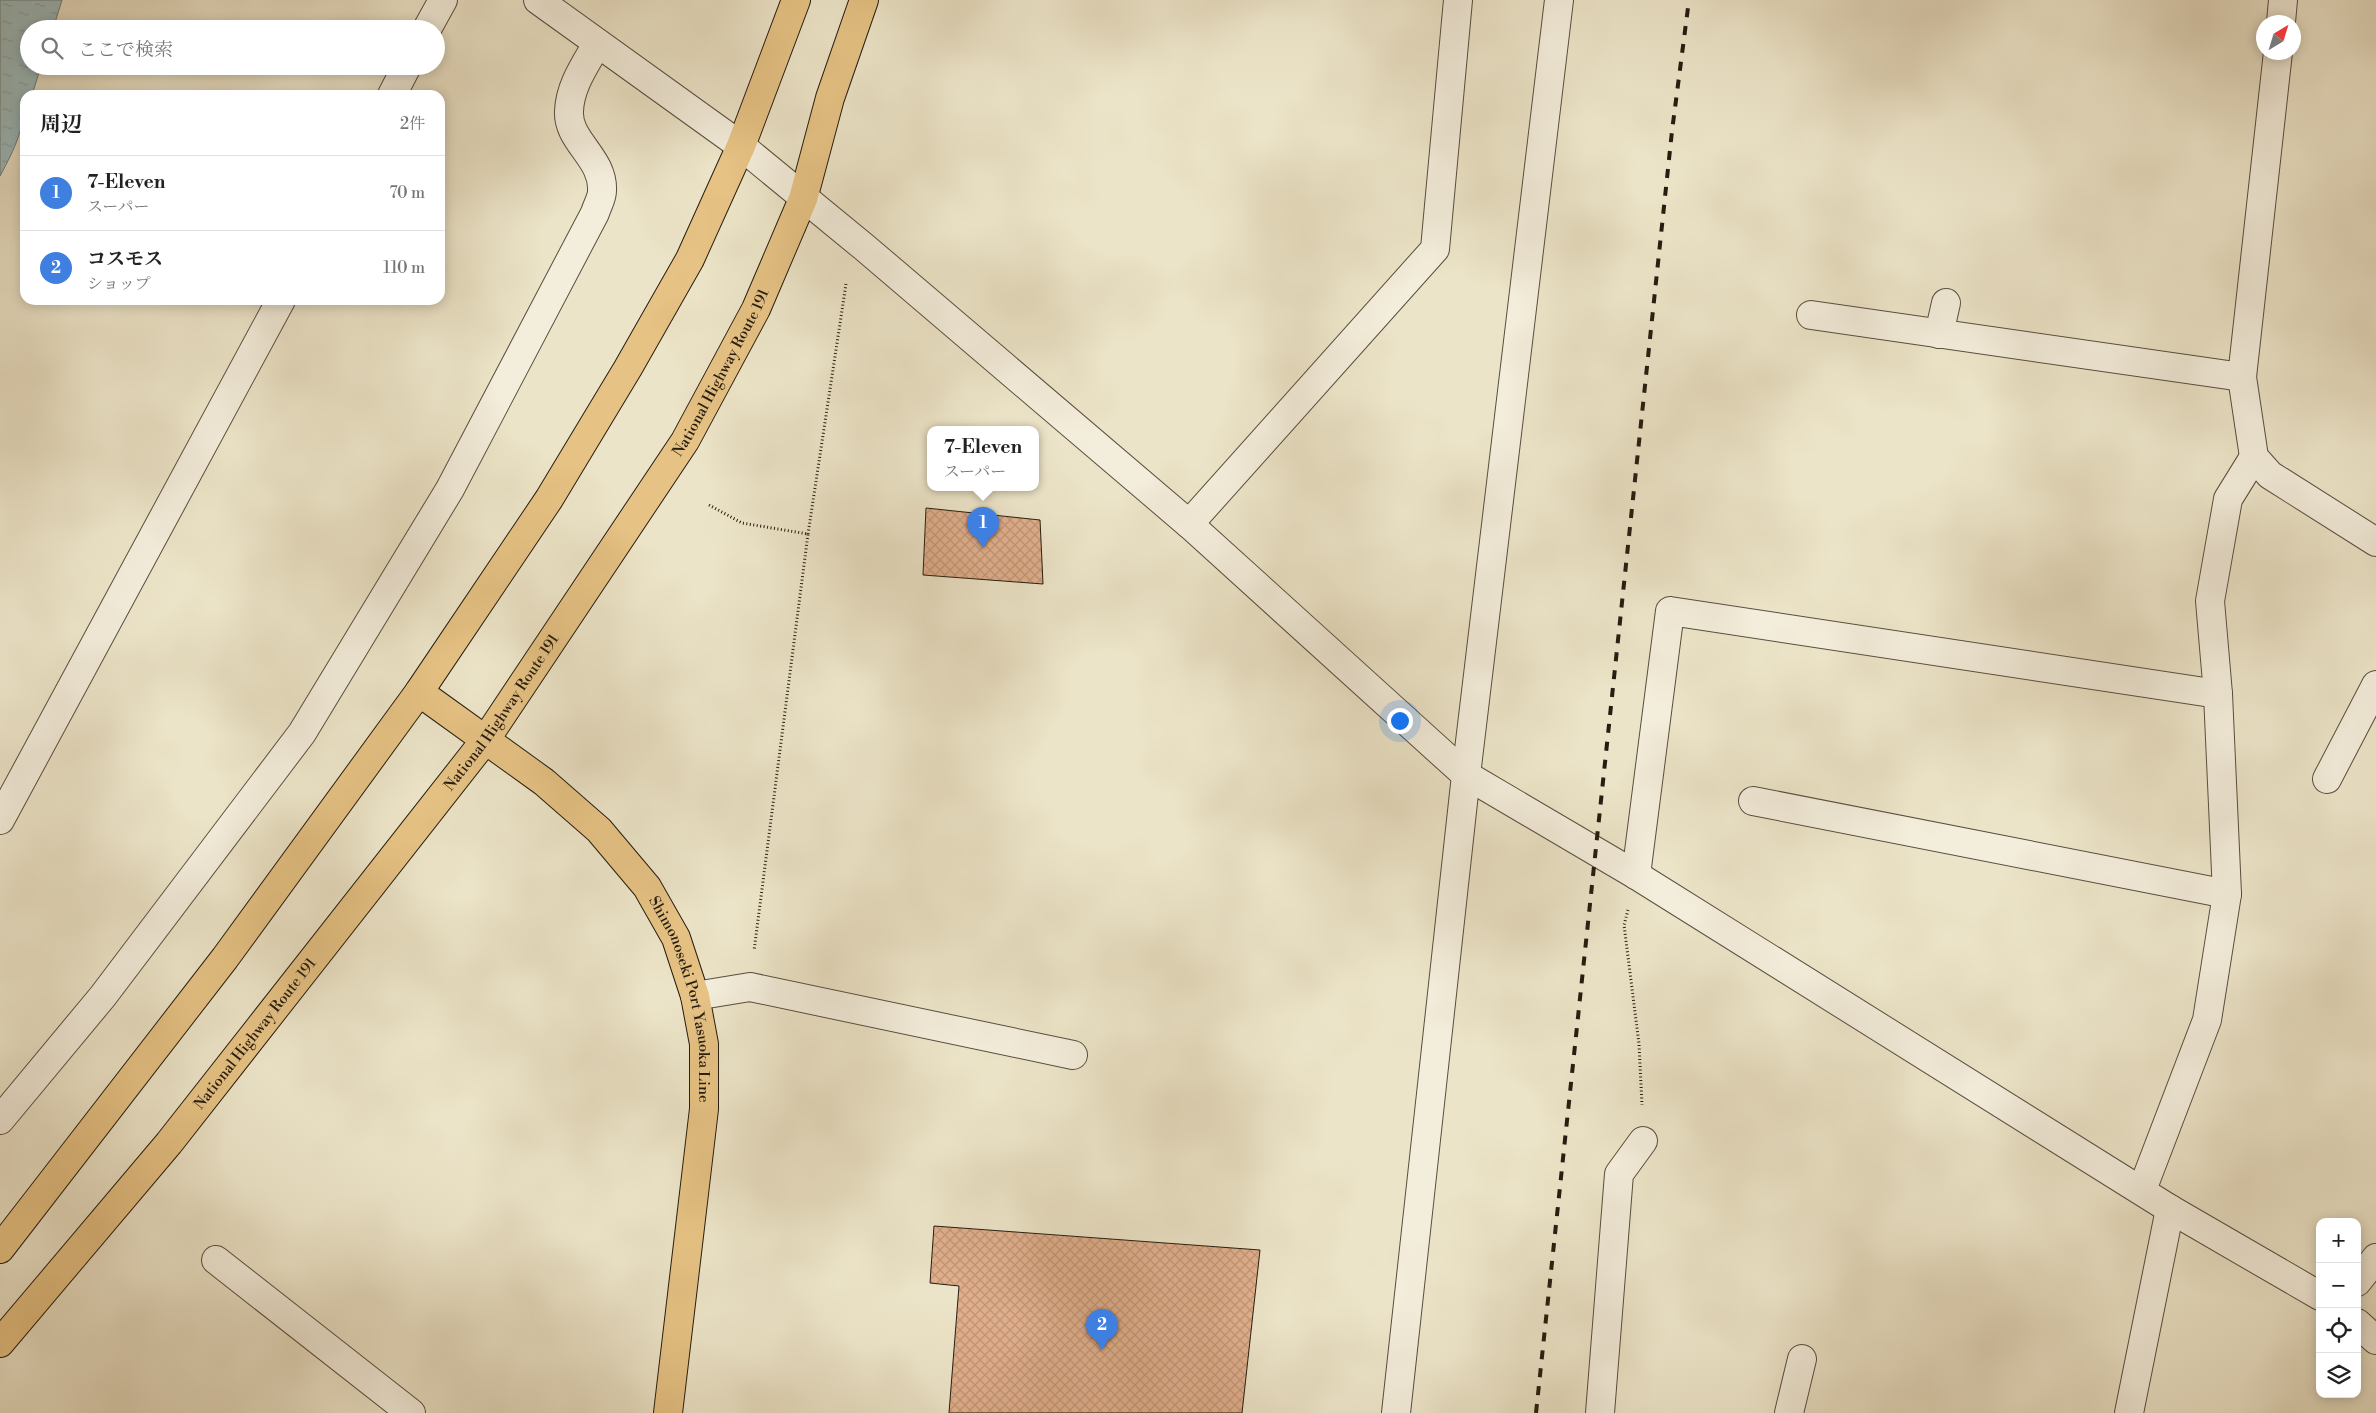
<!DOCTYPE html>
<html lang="ja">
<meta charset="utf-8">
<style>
:root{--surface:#fff;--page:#f6f6f6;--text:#222;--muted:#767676;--line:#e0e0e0;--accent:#8f2418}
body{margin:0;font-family:"Libre Bodoni","Noto Serif JP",serif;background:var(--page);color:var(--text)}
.controls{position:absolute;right:15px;bottom:15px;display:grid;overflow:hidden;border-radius:10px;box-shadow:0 2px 12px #0003}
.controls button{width:45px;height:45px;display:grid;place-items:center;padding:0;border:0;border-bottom:1px solid var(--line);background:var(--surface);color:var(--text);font:25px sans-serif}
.compass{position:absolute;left:2256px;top:15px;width:45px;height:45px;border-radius:50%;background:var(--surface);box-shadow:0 2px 12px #0003;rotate:38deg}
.you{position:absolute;left:1399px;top:720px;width:18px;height:18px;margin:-12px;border:4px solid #fff;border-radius:50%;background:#1a73e8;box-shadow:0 0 0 8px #1a73e833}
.badge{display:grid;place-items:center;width:32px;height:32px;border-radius:50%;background:var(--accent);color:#fff;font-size:16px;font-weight:700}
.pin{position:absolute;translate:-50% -41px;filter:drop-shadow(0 1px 2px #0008)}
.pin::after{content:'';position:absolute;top:26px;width:18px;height:15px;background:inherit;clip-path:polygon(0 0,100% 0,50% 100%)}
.popup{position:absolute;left:927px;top:426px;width:112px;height:65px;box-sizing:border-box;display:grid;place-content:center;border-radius:10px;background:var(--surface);filter:drop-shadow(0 1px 4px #0005);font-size:16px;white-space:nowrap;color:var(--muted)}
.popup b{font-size:19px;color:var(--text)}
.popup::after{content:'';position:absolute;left:50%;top:100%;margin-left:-10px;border:10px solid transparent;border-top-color:var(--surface)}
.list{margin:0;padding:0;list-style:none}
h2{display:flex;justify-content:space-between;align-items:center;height:65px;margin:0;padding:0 20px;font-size:21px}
h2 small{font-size:16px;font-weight:400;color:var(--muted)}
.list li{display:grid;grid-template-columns:32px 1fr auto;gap:15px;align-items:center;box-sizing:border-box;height:75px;padding:0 20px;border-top:1px solid var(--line)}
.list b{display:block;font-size:19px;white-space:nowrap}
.list p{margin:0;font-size:16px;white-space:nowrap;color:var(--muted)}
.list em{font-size:16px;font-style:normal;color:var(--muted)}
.icon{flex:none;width:28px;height:28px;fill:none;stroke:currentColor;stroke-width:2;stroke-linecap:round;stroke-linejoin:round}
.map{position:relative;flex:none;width:2376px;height:1413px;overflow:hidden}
.search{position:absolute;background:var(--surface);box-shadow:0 2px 12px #0003;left:20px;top:20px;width:425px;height:55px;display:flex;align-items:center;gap:12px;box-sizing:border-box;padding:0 18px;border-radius:28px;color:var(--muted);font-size:19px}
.panel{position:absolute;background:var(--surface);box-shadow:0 2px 12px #0003;left:20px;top:90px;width:425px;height:215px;border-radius:15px}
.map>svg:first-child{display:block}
.water{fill:url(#water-ripples);stroke:#6d7c78}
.building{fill:url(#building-cross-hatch);stroke:#261c10}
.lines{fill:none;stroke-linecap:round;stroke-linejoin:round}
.minor-casing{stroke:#584e3e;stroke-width:30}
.major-casing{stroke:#261c10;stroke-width:30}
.highway-casing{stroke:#261c10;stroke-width:30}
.path{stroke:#261c10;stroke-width:3;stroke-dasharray:1 2.5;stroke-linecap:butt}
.minor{stroke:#f3eddb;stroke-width:28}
.major{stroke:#e6c284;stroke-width:28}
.highway{stroke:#e6c284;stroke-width:28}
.rail{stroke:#261c10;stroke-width:4;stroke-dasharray:9 9;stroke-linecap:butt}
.labels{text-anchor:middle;stroke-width:4;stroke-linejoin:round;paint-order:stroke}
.street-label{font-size:15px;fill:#261c10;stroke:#f3eddb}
</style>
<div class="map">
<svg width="2376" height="1413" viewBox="0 0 2376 1413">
<defs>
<pattern id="water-ripples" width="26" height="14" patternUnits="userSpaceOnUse" patternTransform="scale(1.25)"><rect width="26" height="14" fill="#9cbcbe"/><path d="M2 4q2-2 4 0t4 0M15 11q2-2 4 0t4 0" fill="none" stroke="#86a1a2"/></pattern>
<pattern id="building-cross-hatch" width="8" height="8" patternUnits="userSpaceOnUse" patternTransform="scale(1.25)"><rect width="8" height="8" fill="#e1af8c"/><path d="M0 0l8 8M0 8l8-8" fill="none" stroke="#c19678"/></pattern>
</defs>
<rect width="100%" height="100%" fill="#ece4c8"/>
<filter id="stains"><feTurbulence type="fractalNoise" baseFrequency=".004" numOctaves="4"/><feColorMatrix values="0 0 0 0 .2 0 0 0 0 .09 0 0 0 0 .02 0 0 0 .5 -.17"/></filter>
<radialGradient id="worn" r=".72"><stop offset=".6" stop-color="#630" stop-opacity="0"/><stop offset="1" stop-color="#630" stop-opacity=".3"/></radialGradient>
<path class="water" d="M0 0H62L53 29H29V66H41L32 95H25C25 128 15 148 0 176Z"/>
<g class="building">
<polygon points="926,508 1040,520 1043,584 923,575"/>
<polygon points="934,1226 1260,1250 1242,1413 949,1413 959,1286 930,1283"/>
</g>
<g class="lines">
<g class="minor-casing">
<g id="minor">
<polyline points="538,0 741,146 864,247 1189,524 1466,775 1636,875 2170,1209 2320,1296"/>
<polyline points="2281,22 2283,0"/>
<polyline points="427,29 443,0"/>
<polyline points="2278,52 2242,377 2254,457 2270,475 2376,542"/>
<polyline points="392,95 407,66"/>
<polyline points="1811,315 2242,377"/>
<polyline points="1939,334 1946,303"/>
<polyline points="1189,524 1435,249 1458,0"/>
<polyline points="2327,779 2376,685"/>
<polyline points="1753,801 2227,894"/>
<polyline points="0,820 281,300"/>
<polyline points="1636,875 1670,611 2218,694"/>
<polyline points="695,996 750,987 1073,1055"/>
<path d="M0 1120 103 996 302 733 450 489 595 213C597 206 602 198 602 191 604 158 567 141 569 111 570 86 585 65 597 44"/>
<polyline points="2142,1190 2207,1020 2227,894 2218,694 2210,601 2228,499 2254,457"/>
<polyline points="216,1260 411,1413"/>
<polyline points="2357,1282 2376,1258"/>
<polyline points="2357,1323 2376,1340"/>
<polyline points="1396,1413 1466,775 1559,0"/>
<polyline points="1600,1413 1619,1174 1643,1141"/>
<polyline points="1789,1413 1802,1359"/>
<polyline points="2129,1413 2170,1209"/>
</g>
</g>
<g class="major-casing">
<g id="major">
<path id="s1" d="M419 692 544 782 599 830 647 887 676 938 695 996 704 1044V1109L668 1413"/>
</g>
</g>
<g class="highway-casing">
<g id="highway">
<polyline points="0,1249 225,958 419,692 549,499 628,368 690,259 741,146 796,0"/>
<path id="s2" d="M0 1343 169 1143 486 739 685 441 756 309 803 199 830 98 864 0"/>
</g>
</g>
<g class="path">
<polyline points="709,505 742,523 808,534 754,951"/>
<polyline points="808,534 846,284"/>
<polyline points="1628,910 1624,925 1639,1044 1642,1105"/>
</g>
<use href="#minor" class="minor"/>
<use href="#major" class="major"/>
<use href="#highway" class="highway"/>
<polyline class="rail" points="1536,1413 1672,131 1689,0"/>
</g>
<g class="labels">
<g class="street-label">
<text dy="5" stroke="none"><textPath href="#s2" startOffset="1211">National Highway Route 191</textPath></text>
<text dy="5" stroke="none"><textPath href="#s2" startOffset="806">National Highway Route 191</textPath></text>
<text dy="5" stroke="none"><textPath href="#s1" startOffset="421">Shimonoseki Port Yasuoka Line</textPath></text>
<text dy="5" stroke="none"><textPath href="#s2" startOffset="401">National Highway Route 191</textPath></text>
</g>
</g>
<rect width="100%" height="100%" filter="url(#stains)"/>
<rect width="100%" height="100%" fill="url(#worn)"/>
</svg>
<div class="controls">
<button>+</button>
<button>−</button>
<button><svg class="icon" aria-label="locate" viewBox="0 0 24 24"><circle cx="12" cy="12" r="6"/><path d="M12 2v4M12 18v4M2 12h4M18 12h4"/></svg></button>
<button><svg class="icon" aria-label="layers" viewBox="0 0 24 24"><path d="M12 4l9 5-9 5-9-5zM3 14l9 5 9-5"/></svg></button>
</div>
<svg class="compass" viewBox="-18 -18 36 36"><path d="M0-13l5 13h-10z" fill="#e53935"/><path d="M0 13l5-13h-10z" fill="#767676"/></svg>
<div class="you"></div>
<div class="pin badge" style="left:983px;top:548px;background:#3f7fe0">1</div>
<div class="popup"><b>7-Eleven</b>スーパー</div>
<div class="pin badge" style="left:1102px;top:1350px;background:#3f7fe0">2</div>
<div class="search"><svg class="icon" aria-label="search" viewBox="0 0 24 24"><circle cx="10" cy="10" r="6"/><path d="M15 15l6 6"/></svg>ここで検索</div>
<section class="panel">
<h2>周辺<small>2件</small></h2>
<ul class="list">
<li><span class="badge" style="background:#3f7fe0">1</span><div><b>7-Eleven</b><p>スーパー</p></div><em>70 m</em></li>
<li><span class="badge" style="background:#3f7fe0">2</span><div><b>コスモス</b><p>ショップ</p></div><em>110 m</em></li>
</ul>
</section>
</div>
